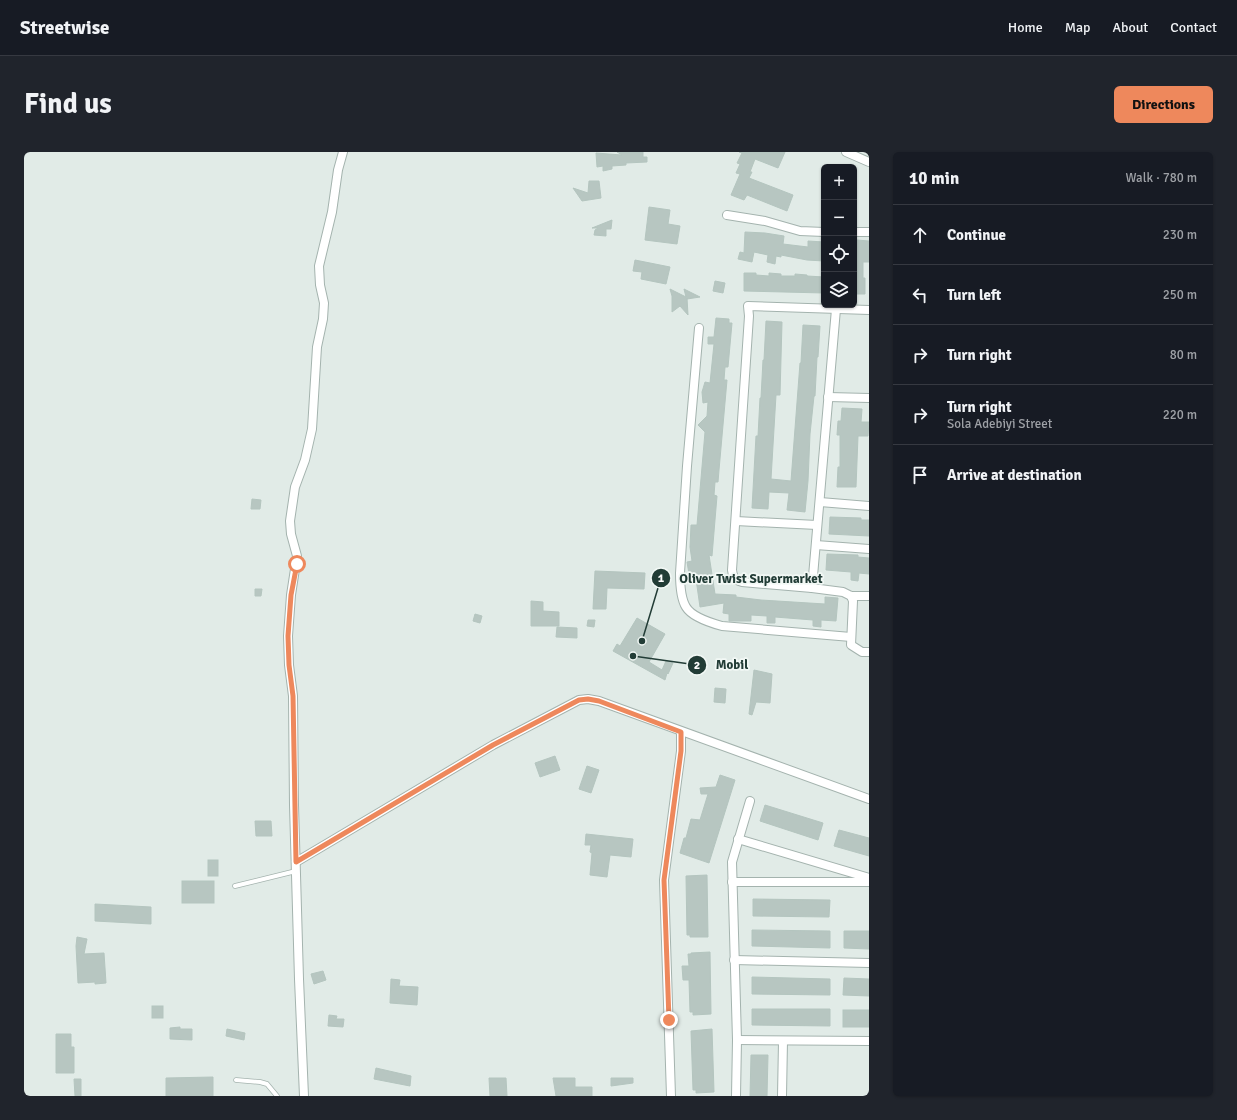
<!DOCTYPE html>
<meta charset="utf-8">
<style>
:root{--surface:#171b24;--page:#20242c;--text:#f1f3f6;--muted:#9ea1a6;--line:#363941;--accent:#ee885c}
body{margin:0;font-family:Signika,sans-serif;background:var(--page);color:var(--text)}
.controls{position:absolute;right:12px;top:12px;display:grid;overflow:hidden;border-radius:6px;box-shadow:0 1px 3px #0004}
.controls button{width:36px;height:36px;display:grid;place-items:center;padding:0;border:0;border-bottom:1px solid var(--line);background:var(--surface);color:var(--text);font:20px sans-serif}
.stop{position:absolute;width:12px;height:12px;margin:-9px;border:3px solid #ee885c;border-radius:50%;background:#fff}
.stop.end{background:#ee885c;border-color:#fff;box-shadow:0 1px 4px #0008}
.list{margin:0;padding:0;list-style:none}
h2{display:flex;justify-content:space-between;align-items:center;height:52px;margin:0;padding:0 16px;font-size:17px}
h2 small{font-size:13px;font-weight:400;color:var(--muted)}
.list li{display:grid;grid-template-columns:26px 1fr auto;gap:12px;align-items:center;box-sizing:border-box;height:60px;padding:0 16px;border-top:1px solid var(--line)}
.list b{display:block;font-size:15px;white-space:nowrap}
.list p{margin:0;font-size:13px;white-space:nowrap;color:var(--muted)}
.list em{font-size:13px;font-style:normal;color:var(--muted)}
.icon{flex:none;width:22px;height:22px;fill:none;stroke:currentColor;stroke-width:2;stroke-linecap:round;stroke-linejoin:round}
.map{position:relative;flex:none;width:845px;height:944px;overflow:hidden;border-radius:6px}
header{display:flex;align-items:center;gap:24px;box-sizing:border-box;height:56px;padding:0 20px;background:var(--surface);border-bottom:1px solid var(--line)}
header strong{font-size:19px}
nav{display:flex;gap:22px;margin-inline-start:auto;font-size:14px}
.intro{display:flex;align-items:center;justify-content:space-between;box-sizing:border-box;height:96px;padding:0 24px}
h1{margin:0;font-size:28px}
.button{padding:10px 18px;border-radius:6px;background:var(--accent);color:#111;font-size:14px;font-weight:700}
main{display:flex;gap:24px;padding:0 24px}
aside{flex:1;background:var(--surface);border-radius:6px;box-shadow:0 1px 3px #0004}
.map>svg:first-child{display:block}
.building{fill:#b7c6c1;stroke:#b4c5bf}
.lines{fill:none;stroke-linecap:round;stroke-linejoin:round}
.lane-casing{stroke:#a4b3ae;stroke-width:5.5}
.street-casing{stroke:#a4b3ae;stroke-width:10}
.lane{stroke:#fff;stroke-width:4}
.street{stroke:#fff;stroke-width:8}
.route{stroke:#ee885c;stroke-width:5}
.leader{fill:none;stroke:#223c36;stroke-width:1.5}
.callout-dot{fill:#223c36;stroke:#f2f8f5;stroke-width:1.5}
.mark-label{font-size:12px;text-anchor:middle;font-weight:bold;fill:#fff}
.callout-label{font-size:13px;text-anchor:middle;font-weight:bold;fill:#223c36;stroke:#f2f8f5;stroke-width:3.5;stroke-linejoin:round;paint-order:stroke}
</style>
<header>
<strong>Streetwise</strong>
<nav><a>Home</a><a>Map</a><a>About</a><a>Contact</a></nav>
</header>
<div class="intro"><h1>Find us</h1><a class="button">Directions</a></div>
<main>
<div class="map">
<svg width="845" height="944" viewBox="0 0 845 944">
<rect width="100%" height="100%" fill="#e1ebe7"/>
<g class="building">
<polygon points="593,0 619,0 619,5 623,5 623,10 602,11 602,13 588,14 588,17 579,19 579,14 573,15 572,1 598,3"/>
<polygon points="715,0 761,0 754,16 731,7 726,20 728,20 725,26 769,43 763,59 723,43 720,48 707,43 716,22 712,21 716,12 713,11 718,1"/>
<polygon points="565,29 575,29 577,46 558,49 549,36 564,41"/>
<polygon points="625,55 646,58 644,72 656,74 653,92 621,88"/>
<polygon points="588,68 587,77 582,77 582,84 570,83 571,78 574,76 568,76"/>
<polygon points="721,80 741,81 760,84 759,92 784,95 784,89 800,90 800,109 783,108 757,103 757,105 752,104 751,112 743,110 744,103 730,100 728,110 714,107 716,100 720,101"/>
<polygon points="833,88 845,89 845,110 839,110 839,126 841,126 841,142 830,142 830,114 831,114"/>
<polygon points="611,108 646,115 642,132 617,127 618,120 609,119"/>
<polygon points="720,121 732,121 732,123 745,124 745,121 757,122 757,124 771,124 771,122 783,123 783,124 800,125 800,141 720,139"/>
<polygon points="691,129 701,131 699,141 689,139"/>
<polygon points="646,137 662,145 660,137 676,145 663,147 663,146 664,163 656,154 648,160 648,144"/>
<polygon points="692,166 705,167 705,171 708,171 704,215 701,215 700,228 703,228 695,318 694,330 691,330 690,343 693,344 688,404 685,403 691,442 712,443 712,445 737,448 801,452 801,445 814,446 812,469 797,468 797,475 789,474 789,468 751,465 751,471 743,471 743,464 727,463 727,469 705,469 705,462 699,461 700,451 676,455 672,427 666,428 663,410 668,409 666,395 667,373 673,373 681,280 674,273 683,264 684,250 679,251 678,240 681,230 686,231 690,192 684,192 684,185 690,185"/>
<polygon points="742,169 758,170 756,243 752,243 747,327 767,329 776,211 777,211 779,173 796,174 794,205 793,205 791,244 790,244 786,282 784,329 781,360 763,358 765,341 745,340 744,357 728,356 732,284 734,284 736,246 737,246 739,208 740,208"/>
<polygon points="818,256 838,257 837,270 845,270 844,284 834,284 832,335 813,335 814,315 816,315 816,283 813,283 814,269 817,269"/>
<polygon points="228,347 237,348 236,357 227,357"/>
<polygon points="806,365 837,366 837,368 845,368 845,384 805,382"/>
<polygon points="803,402 834,403 834,405 845,406 845,422 835,421 834,429 827,428 827,420 802,418"/>
<polygon points="571,419 621,421 620,437 583,436 582,457 569,457"/>
<polygon points="231,437 238,437 237,444 231,444"/>
<polygon points="507,449 519,450 519,459 535,460 535,474 507,474"/>
<polygon points="451,462 458,464 456,471 449,469"/>
<polygon points="613,466 641,482 625,510 638,518 642,509 649,511 644,522 643,521 641,528 589,499 593,492 596,494"/>
<polygon points="564,468 571,468 570,475 563,474"/>
<polygon points="533,475 553,476 553,486 532,485"/>
<polygon points="730,518 748,522 746,551 732,550 728,563 725,562"/>
<polygon points="691,536 702,537 701,551 690,550"/>
<polygon points="531,604 536,618 516,625 511,611"/>
<polygon points="563,614 575,618 567,641 555,637"/>
<polygon points="696,623 711,628 685,711 656,701 660,686 662,686 667,667 676,668 684,642 677,642 676,636 692,635"/>
<polygon points="741,653 799,671 794,688 736,669"/>
<polygon points="231,669 247,669 248,684 232,684"/>
<polygon points="815,678 845,686 845,704 810,694"/>
<polygon points="562,682 609,687 607,705 586,703 583,725 566,723 568,701 566,700 567,693 561,693"/>
<rect x="184" y="708" width="10" height="16"/>
<polygon points="683,723 684,785 666,785 666,783 663,783 662,724"/>
<rect x="158" y="729" width="32" height="22"/>
<polygon points="729,747 806,748 805,765 729,764"/>
<polygon points="71,752 127,755 127,772 71,769"/>
<polygon points="728,778 806,779 806,796 728,794"/>
<polygon points="820,779 845,779 845,797 820,796"/>
<polygon points="53,785 63,787 60,802 80,801 82,831 71,832 71,830 54,831 52,794"/>
<polygon points="686,800 687,862 669,863 669,860 666,860 665,828 659,828 658,814 665,814 664,802 667,802 667,801"/>
<polygon points="299,819 302,828 290,832 287,822"/>
<polygon points="728,825 806,827 806,843 728,842"/>
<polygon points="820,826 845,827 845,844 819,843"/>
<polygon points="367,827 376,828 375,834 394,835 393,853 366,851"/>
<rect x="128" y="854" width="11" height="12"/>
<polygon points="728,857 806,857 806,874 728,873"/>
<rect x="819" y="858" width="26" height="17"/>
<polygon points="305,863 313,864 312,867 320,867 319,875 304,874"/>
<polygon points="156,875 156,877 168,877 168,888 146,887 146,876"/>
<polygon points="203,877 221,881 220,888 202,884"/>
<polygon points="688,877 690,940 672,941 672,938 669,938 667,879"/>
<polygon points="32,882 47,882 47,895 50,895 50,921 32,921"/>
<polygon points="727,903 744,903 743,944 726,944"/>
<polygon points="352,916 387,924 386,934 350,927"/>
<polygon points="189,925 189,944 142,944 142,926"/>
<polygon points="465,926 482,926 483,944 466,944"/>
<polygon points="529,926 551,926 551,935 568,935 568,944 532,944"/>
<polygon points="587,926 609,926 609,931 587,934"/>
<polygon points="50,927 57,927 57,944 51,944"/>
</g>
<g class="lines">
<g class="lane-casing">
<g id="lane">
<polyline points="211,734 272,719"/>
<polyline points="212,928 236,930 243,932 253,944"/>
</g>
</g>
<g class="street-casing">
<g id="street">
<polyline points="822,0 845,10"/>
<polyline points="703,63 741,69 776,79 800,80"/>
<polyline points="830,80 845,80"/>
<path d="M845 158 724 154 725 164 708 418C709 426 711 428 718 430L788 436 819 440 827 444H845"/>
<path d="M675 176 663 314 656 421C656 431 657 447 662 455 668 465 687 471 698 474L827 485"/>
<polyline points="804,245 845,246"/>
<polyline points="796,350 845,354"/>
<polyline points="712,369 793,373"/>
<polyline points="792,393 845,397"/>
<polyline points="788,436 812,157"/>
<polyline points="827,444 829,449 827,493 838,500 845,500"/>
<polyline points="714,687 845,726"/>
<polyline points="272,710 469,593 555,548 564,547 575,549 845,647"/>
<polyline points="708,730 845,730"/>
<polyline points="710,808 845,811"/>
<polyline points="713,888 845,889"/>
<polyline points="280,944 275,827 270,653 269,544 265,513 264,484 267,443 273,404 267,382 266,369 271,335 281,308 288,277 293,195 299,167 300,151 296,133 295,114 308,60 314,18 319,0"/>
<polyline points="647,944 640,728 657,599 657,580"/>
<polyline points="712,944 713,888 708,710 726,649"/>
<polyline points="758,944 759,889"/>
</g>
</g>
<use href="#lane" class="lane"/>
<use href="#street" class="street"/>
</g>
<g class="lines">
<polyline class="route" points="273,412 267,443 264,484 265,513 269,544 272,710 469,593 555,548 564,547 575,549 657,580 657,599 640,728 645,868"/>
</g>
<path class="leader" d="M618 489L637 426M609 504L673 513"/>
<g class="callout-dot">
<circle cx="618" cy="489" r="4"/>
<circle cx="609" cy="504" r="4"/>
<circle cx="637" cy="426" r="10"/>
<circle cx="673" cy="513" r="10"/>
</g>
<g class="mark-label">
<text x="637" y="430">1</text>
<text x="673" y="517">2</text>
</g>
<g class="callout-label">
<text x="727" y="431">Oliver Twist Supermarket</text>
<text x="708" y="517">Mobil</text>
</g>
</svg>
<div class="controls">
<button>+</button>
<button>−</button>
<button><svg class="icon" aria-label="locate" viewBox="0 0 24 24"><circle cx="12" cy="12" r="6"/><path d="M12 2v4M12 18v4M2 12h4M18 12h4"/></svg></button>
<button><svg class="icon" aria-label="layers" viewBox="0 0 24 24"><path d="M12 4l9 5-9 5-9-5zM3 14l9 5 9-5"/></svg></button>
</div>
<div class="stop" style="left:273px;top:412px"></div>
<div class="stop end" style="left:645px;top:868px"></div>
</div>
<aside>
<h2>10 min<small>Walk · 780 m</small></h2>
<ul class="list">
<li><svg class="icon" aria-label="ahead" viewBox="0 0 24 24"><path d="M12 20V5M6 11l6-6 6 6"/></svg><div><b>Continue</b></div><em>230 m</em></li>
<li><svg class="icon" aria-label="left" viewBox="0 0 24 24"><path d="M17 20v-9H6M10 6l-5 5 5 5"/></svg><div><b>Turn left</b></div><em>250 m</em></li>
<li><svg class="icon" aria-label="right" viewBox="0 0 24 24"><path d="M7 20v-9h11M14 6l5 5-5 5"/></svg><div><b>Turn right</b></div><em>80 m</em></li>
<li><svg class="icon" aria-label="right" viewBox="0 0 24 24"><path d="M7 20v-9h11M14 6l5 5-5 5"/></svg><div><b>Turn right</b><p>Sola Adebiyi Street</p></div><em>220 m</em></li>
<li><svg class="icon" aria-label="arrive" viewBox="0 0 24 24"><path d="M6 21V4h12l-3 4 3 4H6"/></svg><div><b>Arrive at destination</b></div></li>
</ul>
</aside>
</main>
